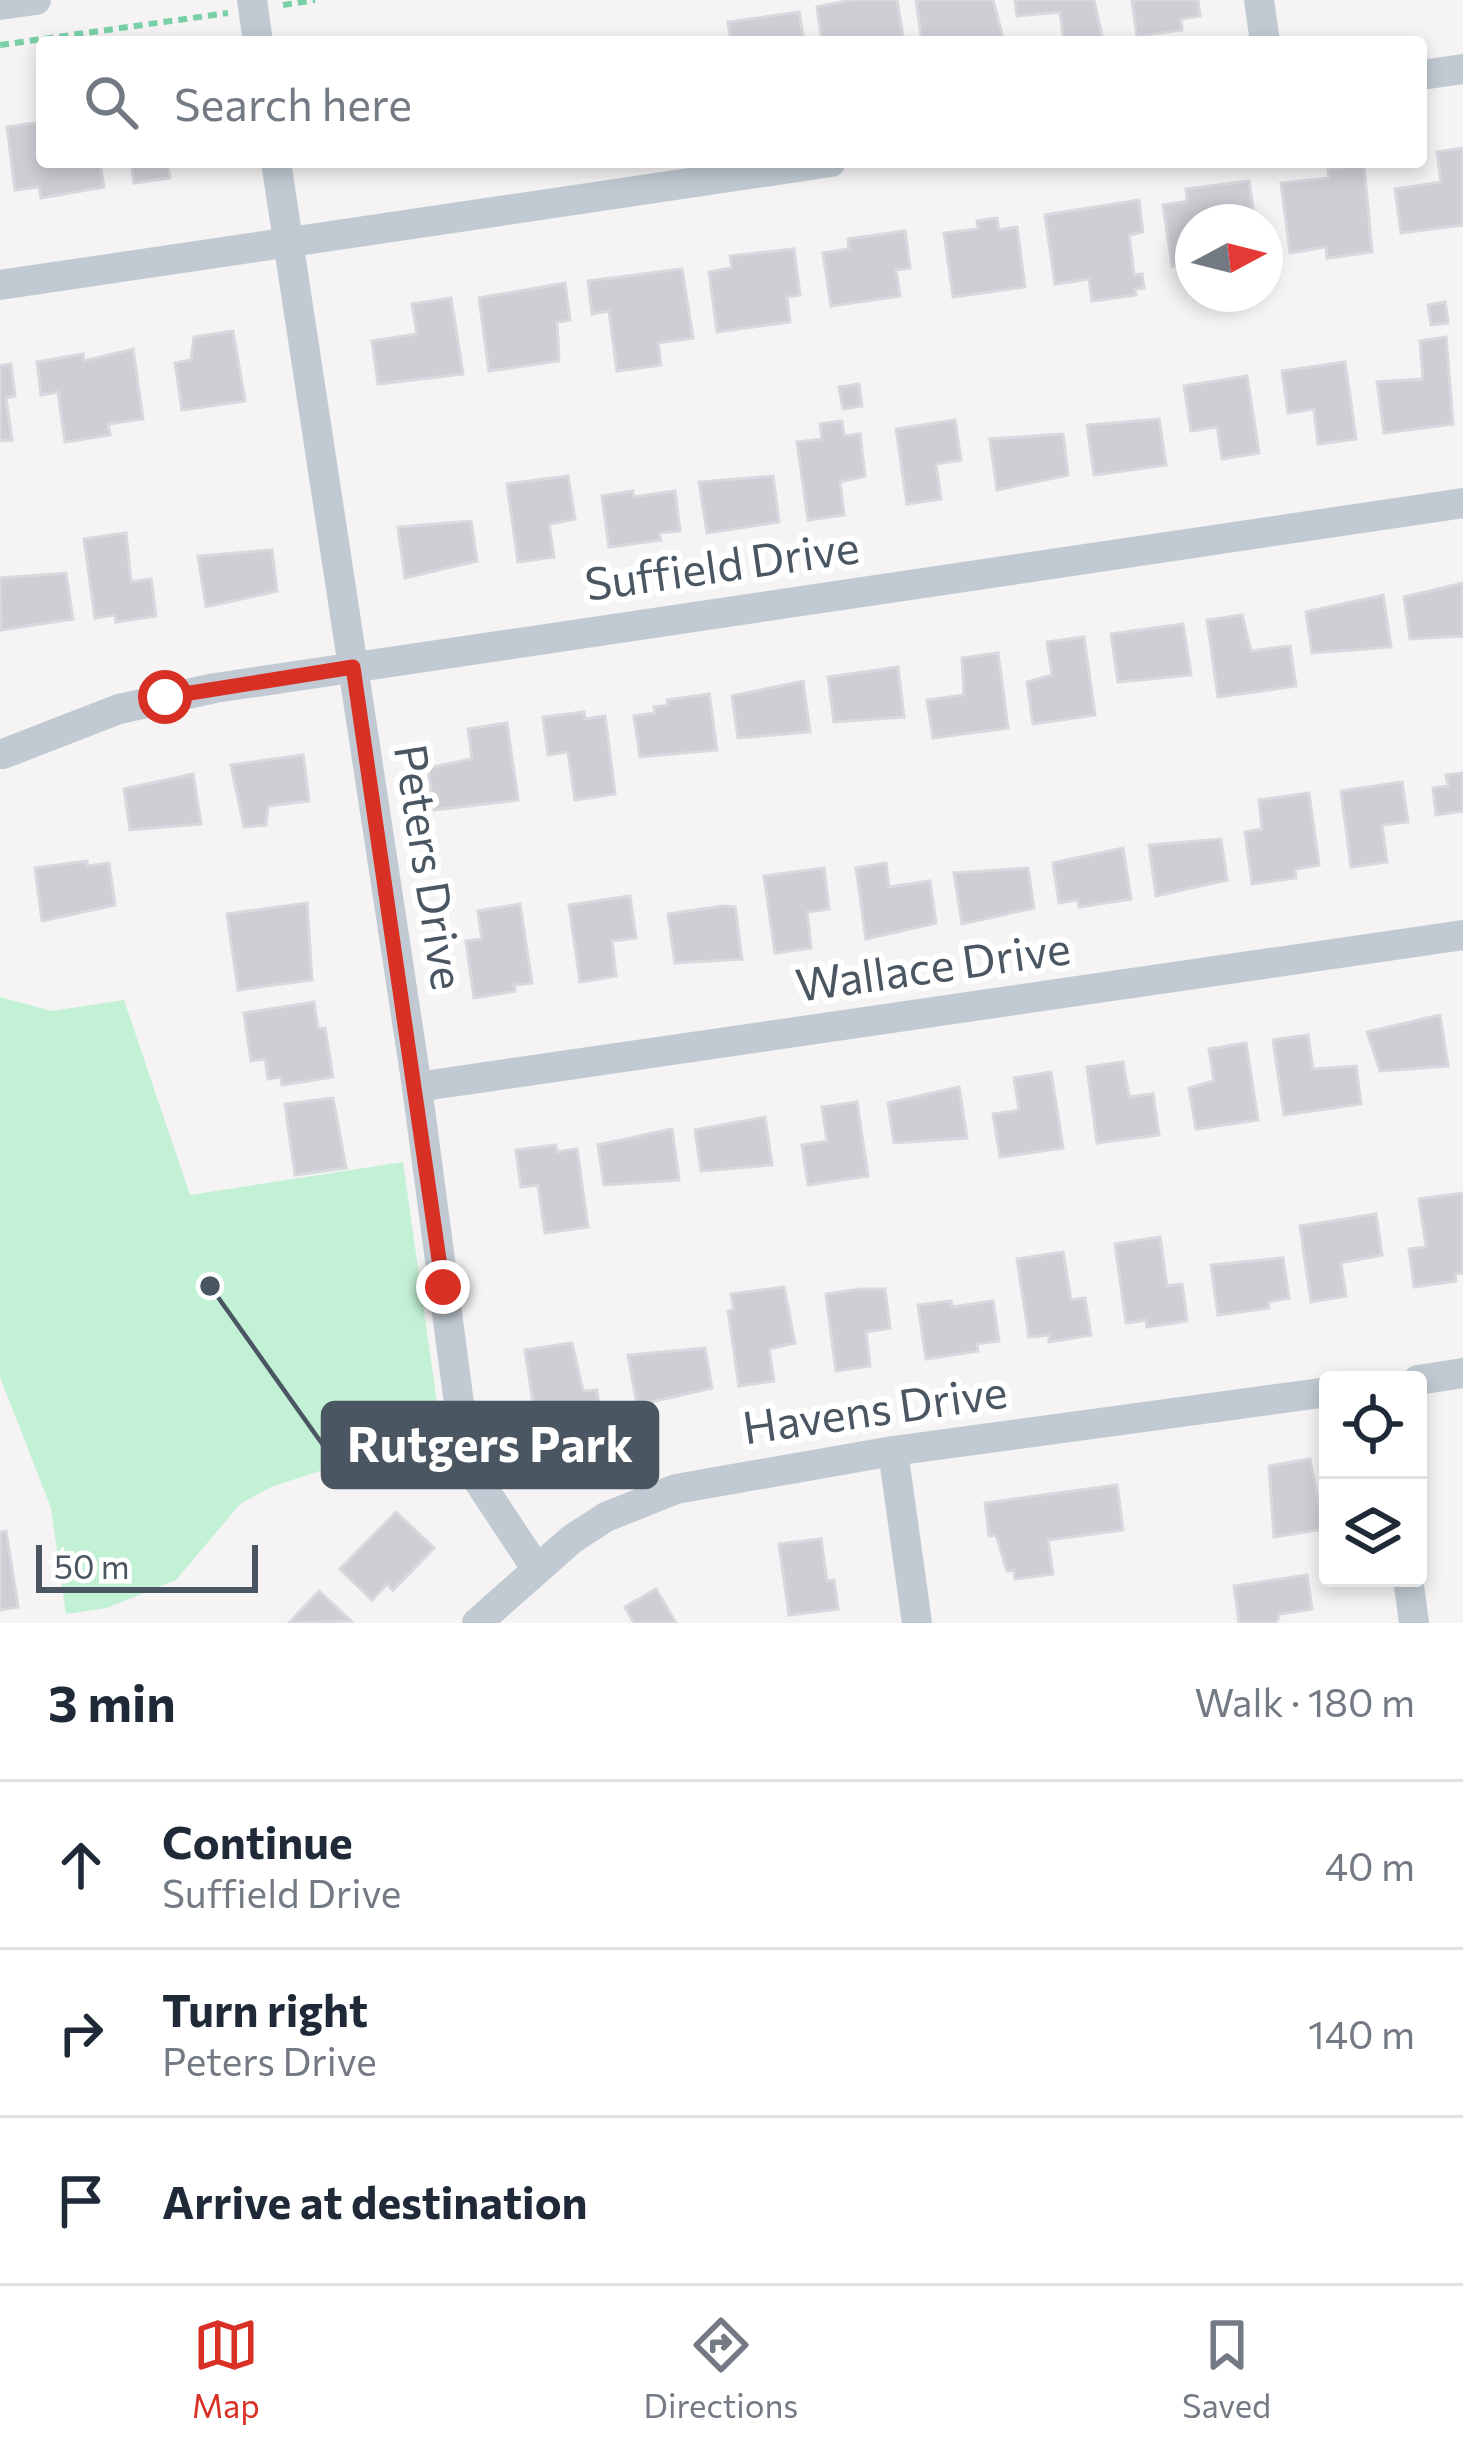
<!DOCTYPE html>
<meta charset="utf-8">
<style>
:root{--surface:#fff;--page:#f6f6f7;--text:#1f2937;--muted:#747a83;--line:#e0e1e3;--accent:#d93025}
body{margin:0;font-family:Commissioner,sans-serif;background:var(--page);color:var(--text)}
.controls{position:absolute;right:36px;bottom:36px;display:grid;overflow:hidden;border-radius:12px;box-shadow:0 6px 18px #0003}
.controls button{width:108px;height:108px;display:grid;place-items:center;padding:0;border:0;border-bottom:3px solid var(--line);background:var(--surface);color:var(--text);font:60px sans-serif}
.compass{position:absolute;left:1175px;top:204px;width:108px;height:108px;border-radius:50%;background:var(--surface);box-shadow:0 6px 18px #0003;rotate:83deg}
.scale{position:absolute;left:36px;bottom:30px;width:222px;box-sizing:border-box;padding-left:12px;border:6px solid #4a5661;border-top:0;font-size:33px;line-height:42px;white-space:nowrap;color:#4a5661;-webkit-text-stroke:9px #fff;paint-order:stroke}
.stop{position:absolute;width:36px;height:36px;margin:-27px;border:9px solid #d93025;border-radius:50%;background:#fff}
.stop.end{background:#d93025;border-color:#fff;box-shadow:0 3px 12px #0008}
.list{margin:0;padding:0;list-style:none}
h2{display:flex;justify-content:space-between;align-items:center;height:156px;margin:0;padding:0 48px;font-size:51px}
h2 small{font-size:39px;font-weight:400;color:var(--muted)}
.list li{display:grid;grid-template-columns:78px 1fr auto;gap:36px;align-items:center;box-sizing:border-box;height:168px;padding:0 48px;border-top:3px solid var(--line)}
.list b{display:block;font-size:45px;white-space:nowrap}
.list p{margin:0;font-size:39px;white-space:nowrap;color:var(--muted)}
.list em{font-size:39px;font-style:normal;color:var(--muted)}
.icon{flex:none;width:66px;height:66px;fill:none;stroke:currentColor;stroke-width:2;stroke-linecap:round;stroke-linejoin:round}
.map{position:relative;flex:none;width:1463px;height:1623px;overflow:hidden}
.search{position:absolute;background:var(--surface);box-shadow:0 6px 18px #0003;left:36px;right:36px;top:36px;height:132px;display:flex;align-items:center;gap:30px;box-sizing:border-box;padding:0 42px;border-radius:12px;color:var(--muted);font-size:45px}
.sheet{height:660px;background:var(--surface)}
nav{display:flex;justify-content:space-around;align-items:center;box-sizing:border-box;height:168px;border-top:3px solid var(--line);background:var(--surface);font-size:33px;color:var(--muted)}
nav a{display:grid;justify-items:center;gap:6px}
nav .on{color:var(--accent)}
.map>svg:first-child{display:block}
.green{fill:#c3f1d5}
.building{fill:#cdcfd5;stroke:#d7d9de;stroke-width:3}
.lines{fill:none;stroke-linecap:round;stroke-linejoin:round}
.path{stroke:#7ad0a6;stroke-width:6;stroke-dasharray:9 6;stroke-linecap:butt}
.minor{stroke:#c1cad2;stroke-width:30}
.route{stroke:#d93025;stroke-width:15}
.labels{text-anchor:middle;stroke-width:12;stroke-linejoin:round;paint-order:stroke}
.street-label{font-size:45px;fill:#4a5661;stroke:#fff}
.leader{fill:none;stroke:#4a5661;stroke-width:4.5}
.callout-dot{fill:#4a5661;stroke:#fff;stroke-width:4.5}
.callout{fill:#4a5661;stroke:#4a5661;stroke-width:4.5}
.callout-label{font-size:48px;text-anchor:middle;font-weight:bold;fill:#fff}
</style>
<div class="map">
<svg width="1463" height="1623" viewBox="0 0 1463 1623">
<rect width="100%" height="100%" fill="#f5f3f3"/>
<polygon class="green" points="0,997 52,1011 124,1000 190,1195 403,1162 441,1431 271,1487 240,1504 176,1580 107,1608 66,1614 51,1508 0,1377"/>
<g class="building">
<polygon points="852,0 897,0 904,42 822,42 817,7"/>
<polygon points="916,0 993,0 1004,42 922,42"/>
<polygon points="1015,0 1094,0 1103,41 1064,42 1060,12 1017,16"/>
<polygon points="1132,0 1198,0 1200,16 1181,19 1182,30 1137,36"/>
<polygon points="799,12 804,42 731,42 728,22"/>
<polygon points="42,122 42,162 100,162 104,187 41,198 39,187 15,190 7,127"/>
<polygon points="1463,148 1463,225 1401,233 1395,189 1441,182 1437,152"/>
<polygon points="131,162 217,162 168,166 170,178 134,183"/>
<polygon points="1364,165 1372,252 1327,258 1326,247 1290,253 1281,183 1329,178 1328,169"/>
<polygon points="1249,181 1255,222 1193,222 1193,263 1172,266 1163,205 1187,201 1186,189"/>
<polygon points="1139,200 1143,232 1129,235 1134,275 1142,274 1144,288 1135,289 1136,295 1092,301 1089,279 1055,284 1045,215"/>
<polygon points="997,218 999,230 1017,227 1025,287 953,297 944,233 978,229 977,221"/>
<polygon points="905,231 910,268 896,270 900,296 831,306 823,253 849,249 848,239"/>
<polygon points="794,249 800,295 787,297 790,322 717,332 709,272 732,268 730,256"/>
<polygon points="682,269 693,338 658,343 661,365 617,371 609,311 592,314 588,281"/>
<polygon points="565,283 570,320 557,322 559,361 489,371 479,298"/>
<polygon points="451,298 463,374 378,384 372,341 417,334 412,304"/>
<polygon points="1445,302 1448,323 1431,325 1428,305"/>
<polygon points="233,331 245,401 182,410 175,363 191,360 194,337"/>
<polygon points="1446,337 1453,424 1384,433 1377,382 1423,379 1420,341"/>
<polygon points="133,349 143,419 108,424 110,435 65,442 58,392 41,395 37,362 83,354 84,361"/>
<polygon points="1345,362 1356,439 1318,444 1314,409 1288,413 1282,371"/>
<polygon points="11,364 15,396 6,398 12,440 0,441 0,366"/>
<polygon points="1247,376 1259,453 1222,459 1217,427 1191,431 1184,386"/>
<polygon points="859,384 862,406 843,409 839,387"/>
<polygon points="1159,419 1166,465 1094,475 1087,425"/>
<polygon points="955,420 961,460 936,464 941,499 907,504 896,429"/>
<polygon points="842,421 844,436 860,434 865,476 840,482 844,515 808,520 797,442 822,439 820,424"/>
<polygon points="1063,434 1068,475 997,490 990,439"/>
<polygon points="568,476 575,519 549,524 554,557 518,562 507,484"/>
<polygon points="773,476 779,522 707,533 699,482"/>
<polygon points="633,491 634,497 675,491 680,531 659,533 661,540 609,547 602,496"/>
<polygon points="471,521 477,561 405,578 398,527"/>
<polygon points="126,533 131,582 151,579 156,616 116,622 115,615 95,618 84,539"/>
<polygon points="272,550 277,591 206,607 198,556"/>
<polygon points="66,573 73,619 1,630 0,578"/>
<polygon points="1463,583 1463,636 1410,639 1404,597"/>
<polygon points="1383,595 1391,647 1312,653 1306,612"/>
<polygon points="1242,615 1251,651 1290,646 1296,686 1218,697 1207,620"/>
<polygon points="1183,624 1191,675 1118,682 1111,634"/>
<polygon points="1084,637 1095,715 1033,724 1027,682 1052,675 1047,642"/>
<polygon points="998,653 1008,728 933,738 927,700 964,695 962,658"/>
<polygon points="898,667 904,717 834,722 828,677"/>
<polygon points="803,681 810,732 738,738 732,696"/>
<polygon points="709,694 717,750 640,757 634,716 655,713 654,707 668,705 667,700"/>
<polygon points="584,712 585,719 605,716 615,794 575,800 568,752 548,755 543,717"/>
<polygon points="507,723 518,800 434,810 428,768 472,759 468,729"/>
<polygon points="303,755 309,801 268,806 266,825 244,827 231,765"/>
<polygon points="1463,773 1463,811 1436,815 1433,788 1448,786 1446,775"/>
<polygon points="193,774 201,824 130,830 124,789"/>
<polygon points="1402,782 1408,822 1382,825 1387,862 1351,867 1341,791"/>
<polygon points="1309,793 1319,865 1295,869 1296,878 1252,884 1245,832 1262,829 1259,800"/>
<polygon points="1221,839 1227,880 1156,896 1149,845"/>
<polygon points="1123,848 1131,899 1079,907 1078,900 1059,903 1053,863"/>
<polygon points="87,861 87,866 109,863 115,905 42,921 35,868"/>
<polygon points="886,863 889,887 930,881 936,923 866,939 856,868"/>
<polygon points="824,868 829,909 807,912 811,948 775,953 764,876"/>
<polygon points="1028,868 1034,908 962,924 954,873"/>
<polygon points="630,896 636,938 612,941 616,976 580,982 569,905"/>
<polygon points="307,903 312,980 238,990 227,914"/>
<polygon points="520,904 532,983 514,985 515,991 474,998 466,941 482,939 478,911"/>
<polygon points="723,906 735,907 742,959 675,963 668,914"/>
<polygon points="314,1002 318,1029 325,1028 333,1077 282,1085 281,1077 268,1079 265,1059 251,1061 244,1013"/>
<polygon points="1440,1015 1448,1066 1380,1071 1367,1032"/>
<polygon points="1308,1035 1313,1069 1356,1066 1361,1104 1284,1115 1273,1040"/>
<polygon points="1246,1043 1258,1120 1196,1129 1189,1088 1214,1081 1209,1049"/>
<polygon points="1123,1062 1129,1097 1153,1094 1159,1135 1097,1143 1087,1067"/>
<polygon points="1051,1072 1063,1148 1000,1157 993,1114 1019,1110 1014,1078"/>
<polygon points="959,1087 967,1138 894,1143 888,1103"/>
<polygon points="333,1098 346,1168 295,1175 285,1104"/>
<polygon points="857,1102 868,1176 808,1185 802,1145 827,1141 822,1107"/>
<polygon points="765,1117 772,1165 701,1171 695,1130"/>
<polygon points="672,1129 679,1180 604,1185 598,1145"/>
<polygon points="556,1145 557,1152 577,1149 588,1227 545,1233 538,1185 521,1187 516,1150"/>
<polygon points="1463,1193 1463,1273 1455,1274 1456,1281 1414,1287 1409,1249 1426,1247 1419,1199"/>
<polygon points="1376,1214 1382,1255 1341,1263 1346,1296 1311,1302 1300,1226"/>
<polygon points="1160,1237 1167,1286 1182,1284 1187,1321 1147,1327 1146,1320 1126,1323 1115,1244"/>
<polygon points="1063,1252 1071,1300 1085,1298 1091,1335 1049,1342 1049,1335 1029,1337 1017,1259"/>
<polygon points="1283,1258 1289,1298 1268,1302 1269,1308 1218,1315 1211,1265"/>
<polygon points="784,1287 795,1343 769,1349 774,1381 739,1386 728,1311 734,1310 731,1294"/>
<polygon points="860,1289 885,1289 890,1328 866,1332 870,1366 836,1371 826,1294"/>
<polygon points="951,1301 952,1307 993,1301 999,1341 977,1344 978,1351 926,1359 918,1305"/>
<polygon points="572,1343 583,1391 597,1390 602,1428 557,1434 556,1427 537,1430 525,1350"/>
<polygon points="705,1348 712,1388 637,1405 628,1355"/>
<polygon points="1310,1459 1324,1529 1274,1537 1269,1466"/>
<polygon points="1117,1485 1123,1530 1048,1540 1053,1574 1015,1579 1014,1570 1007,1571 996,1535 989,1536 985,1503"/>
<polygon points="396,1512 434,1548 393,1590 387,1584 372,1600 340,1569"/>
<polygon points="6,1531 18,1607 0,1610 0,1532"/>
<polygon points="821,1539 827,1581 834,1580 838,1609 789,1615 779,1544"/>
<polygon points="1307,1575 1312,1609 1280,1614 1276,1623 1239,1623 1234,1586"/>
<polygon points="656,1589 676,1623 634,1623 625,1607"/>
<polygon points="319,1591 351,1621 289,1623"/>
</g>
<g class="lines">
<g class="path">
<polyline points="283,5 315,0"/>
<polyline points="0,45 228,13"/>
</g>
<g class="minor">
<polyline points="252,0 258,42"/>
<polyline points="1259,0 1265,42"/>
<polyline points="0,5 36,0"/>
<polyline points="1421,75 1463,69"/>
<polyline points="276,162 417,1087 462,1426 479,1482 536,1568"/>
<polyline points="0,285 831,162"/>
<polyline points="3,754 119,709 215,688 1463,503"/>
<polyline points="417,1087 1463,935"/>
<polyline points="1418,1380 1463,1373"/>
<polyline points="893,1451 917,1623"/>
<polyline points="1408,1578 1414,1623"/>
<polyline points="477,1623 572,1539 606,1517 676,1489 893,1451 1328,1392"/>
</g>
</g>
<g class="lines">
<polyline class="route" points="165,697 353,667 443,1287"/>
</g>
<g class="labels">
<g class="street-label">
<text transform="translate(722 566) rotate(-8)" y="16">Suffield Drive</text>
<text transform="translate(429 867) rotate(81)" y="16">Peters Drive</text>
<text transform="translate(933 967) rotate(-8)" y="16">Wallace Drive</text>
<text transform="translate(875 1410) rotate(-8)" y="16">Havens Drive</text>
</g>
</g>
<path class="leader" d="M210 1286L323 1445"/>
<circle class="callout-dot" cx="210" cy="1286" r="12"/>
<rect class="callout" x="323" y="1403" width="334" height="84" rx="12"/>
<g class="callout-label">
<text x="490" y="1462">Rutgers Park</text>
</g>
</svg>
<div class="controls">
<button><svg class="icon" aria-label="locate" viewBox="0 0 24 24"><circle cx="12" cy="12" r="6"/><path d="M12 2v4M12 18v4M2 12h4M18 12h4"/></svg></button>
<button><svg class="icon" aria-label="layers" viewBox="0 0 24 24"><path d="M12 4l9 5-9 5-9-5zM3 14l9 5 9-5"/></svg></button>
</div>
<svg class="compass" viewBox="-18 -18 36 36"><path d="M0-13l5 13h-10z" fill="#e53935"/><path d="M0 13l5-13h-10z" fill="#747a83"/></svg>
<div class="scale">50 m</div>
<div class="stop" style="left:165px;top:697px"></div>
<div class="stop end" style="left:443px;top:1287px"></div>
<div class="search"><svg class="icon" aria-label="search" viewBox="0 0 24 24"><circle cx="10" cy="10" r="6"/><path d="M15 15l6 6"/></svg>Search here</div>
</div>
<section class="sheet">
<h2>3 min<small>Walk · 180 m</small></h2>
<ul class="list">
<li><svg class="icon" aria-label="ahead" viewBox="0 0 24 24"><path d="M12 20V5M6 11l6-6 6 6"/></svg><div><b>Continue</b><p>Suffield Drive</p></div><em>40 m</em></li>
<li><svg class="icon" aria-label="right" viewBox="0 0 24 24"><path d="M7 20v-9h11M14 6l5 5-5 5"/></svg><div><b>Turn right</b><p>Peters Drive</p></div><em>140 m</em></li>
<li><svg class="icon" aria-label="arrive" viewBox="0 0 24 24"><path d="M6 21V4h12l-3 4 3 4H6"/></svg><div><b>Arrive at destination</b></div></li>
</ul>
</section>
<nav>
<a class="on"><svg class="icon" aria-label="map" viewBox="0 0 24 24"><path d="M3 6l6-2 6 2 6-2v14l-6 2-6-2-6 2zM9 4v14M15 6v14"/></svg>Map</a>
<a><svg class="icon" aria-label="directions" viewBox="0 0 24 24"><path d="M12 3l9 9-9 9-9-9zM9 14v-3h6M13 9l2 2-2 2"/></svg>Directions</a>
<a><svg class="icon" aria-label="saved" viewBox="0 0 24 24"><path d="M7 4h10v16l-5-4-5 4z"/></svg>Saved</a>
</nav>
